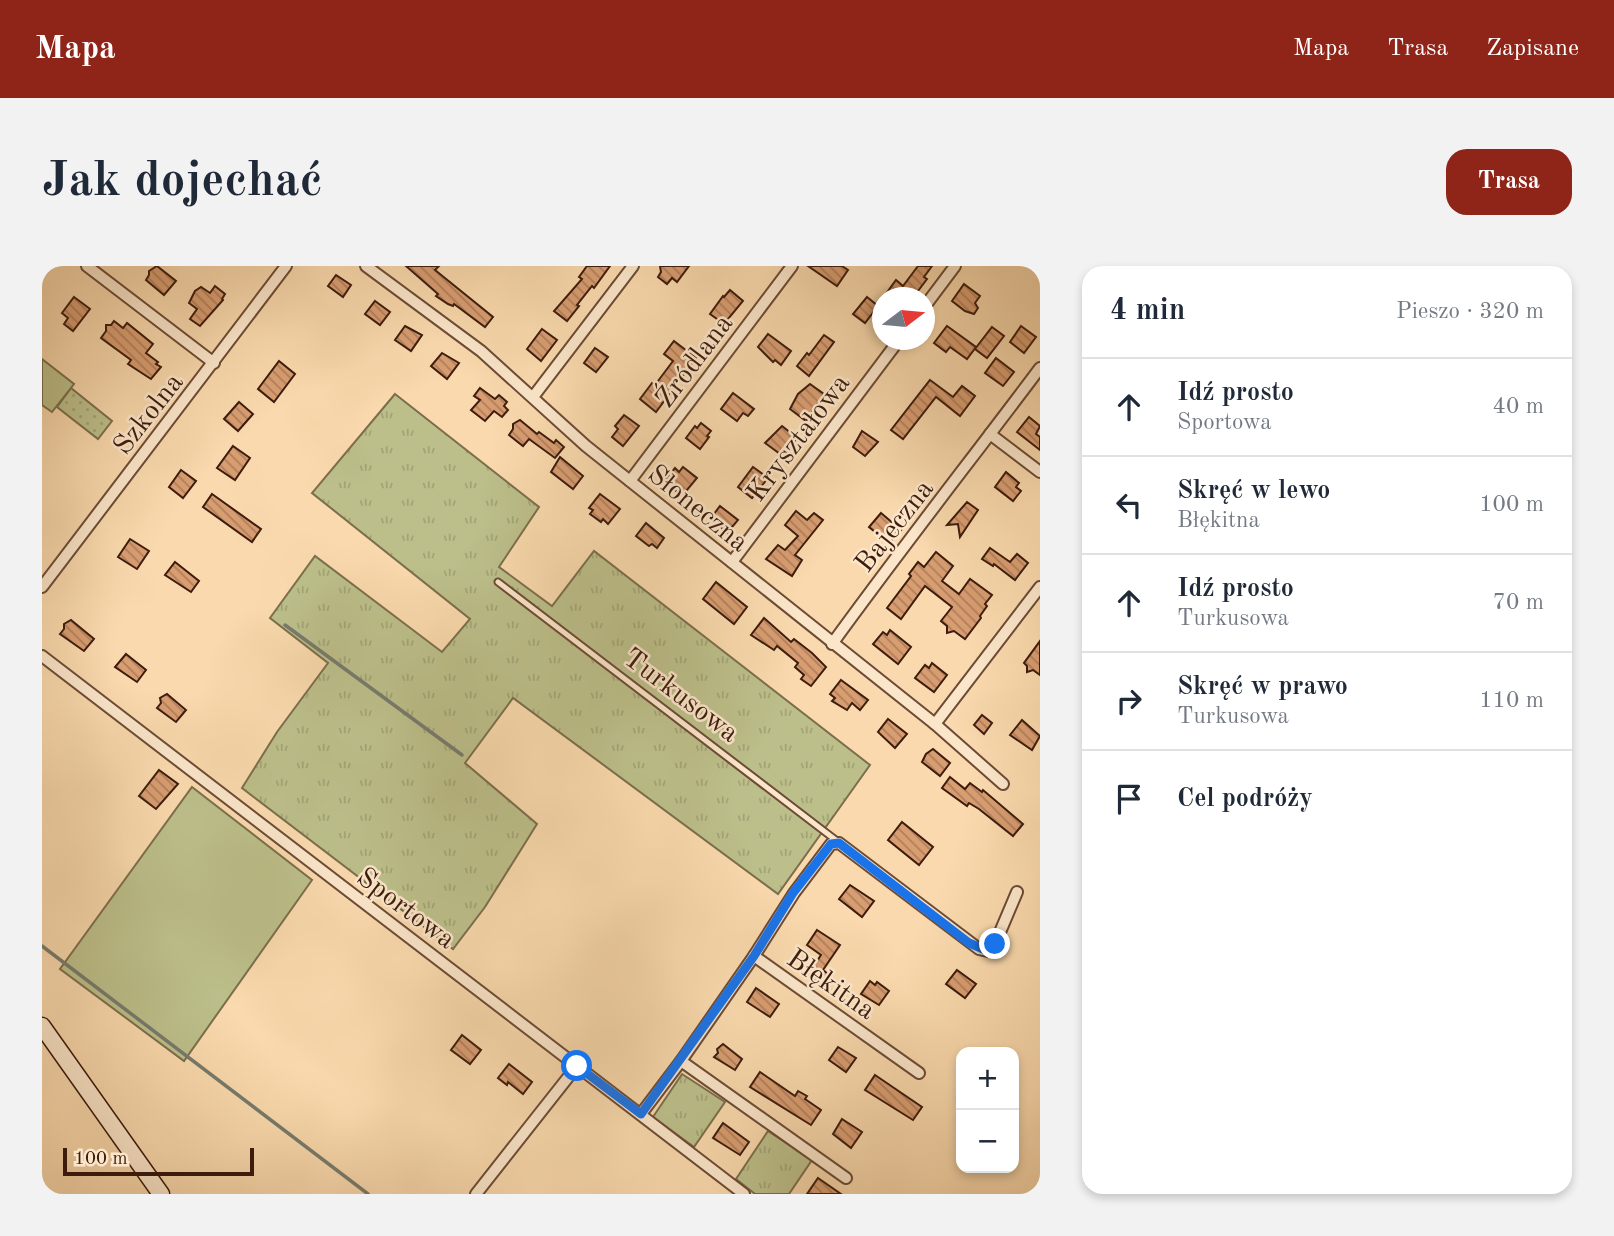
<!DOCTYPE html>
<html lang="pl">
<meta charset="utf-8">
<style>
:root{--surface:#fff;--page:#f2f2f3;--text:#1f2937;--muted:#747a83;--line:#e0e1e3;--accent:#8f2418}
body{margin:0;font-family:"Old Standard TT",serif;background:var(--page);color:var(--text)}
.controls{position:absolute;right:21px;bottom:21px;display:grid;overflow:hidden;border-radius:14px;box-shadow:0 4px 10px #0003}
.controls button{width:63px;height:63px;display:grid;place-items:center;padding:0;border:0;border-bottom:2px solid var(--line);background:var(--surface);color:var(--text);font:35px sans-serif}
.compass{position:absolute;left:830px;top:21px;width:63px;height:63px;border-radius:50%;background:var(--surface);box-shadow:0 4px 10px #0003;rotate:74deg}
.scale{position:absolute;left:21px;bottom:18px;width:191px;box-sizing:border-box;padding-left:7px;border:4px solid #3d1c0e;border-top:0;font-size:19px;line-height:24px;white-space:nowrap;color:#3d1c0e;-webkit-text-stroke:5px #fbe6ca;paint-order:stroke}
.stop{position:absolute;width:21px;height:21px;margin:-16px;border:5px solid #1a73e8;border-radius:50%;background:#fff}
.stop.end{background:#1a73e8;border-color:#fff;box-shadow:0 2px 7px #0008}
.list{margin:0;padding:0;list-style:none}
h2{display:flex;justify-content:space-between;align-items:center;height:91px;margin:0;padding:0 28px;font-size:30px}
h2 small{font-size:23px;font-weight:400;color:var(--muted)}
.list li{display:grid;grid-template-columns:46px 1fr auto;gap:21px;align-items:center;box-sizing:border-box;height:98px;padding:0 28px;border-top:2px solid var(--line)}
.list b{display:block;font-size:26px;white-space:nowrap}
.list p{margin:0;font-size:23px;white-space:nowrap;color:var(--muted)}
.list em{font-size:23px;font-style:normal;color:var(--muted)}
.icon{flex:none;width:38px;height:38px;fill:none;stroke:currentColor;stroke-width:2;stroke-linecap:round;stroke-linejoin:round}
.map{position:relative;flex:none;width:998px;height:928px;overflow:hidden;border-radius:21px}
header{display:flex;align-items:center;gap:42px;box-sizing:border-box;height:98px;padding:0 35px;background:var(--accent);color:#fff}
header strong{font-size:33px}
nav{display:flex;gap:38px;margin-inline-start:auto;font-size:24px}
.intro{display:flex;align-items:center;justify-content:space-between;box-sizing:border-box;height:168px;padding:0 42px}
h1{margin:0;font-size:49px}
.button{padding:18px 32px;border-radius:21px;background:var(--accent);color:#fff;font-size:24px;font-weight:700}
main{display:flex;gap:42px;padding:0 42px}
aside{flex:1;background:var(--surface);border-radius:21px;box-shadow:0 4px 10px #0003}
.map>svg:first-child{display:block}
.grass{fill:url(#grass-tufts);stroke:#7c6e4c;stroke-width:2}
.park{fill:url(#park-dots);stroke:#7c6e4c;stroke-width:2}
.pitch{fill:#bcbf8a;stroke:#7c6e4c;stroke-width:2}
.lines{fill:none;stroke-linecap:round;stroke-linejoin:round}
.stream{stroke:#777b6d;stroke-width:3.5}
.building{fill:url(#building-back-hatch);stroke:#3d1c0e;stroke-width:2}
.lane-casing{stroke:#6c4b36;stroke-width:9}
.street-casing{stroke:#6c4b36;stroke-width:14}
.secondary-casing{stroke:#3d1c0e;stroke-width:19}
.lane{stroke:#fbe6ca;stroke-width:5}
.street{stroke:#fbe6ca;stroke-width:10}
.secondary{stroke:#fbe6ca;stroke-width:16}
.route{stroke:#1a73e8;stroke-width:9}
.labels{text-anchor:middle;stroke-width:5;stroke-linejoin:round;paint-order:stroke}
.street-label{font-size:28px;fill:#3d1c0e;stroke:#fbe6ca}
</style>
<header>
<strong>Mapa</strong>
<nav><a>Mapa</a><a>Trasa</a><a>Zapisane</a></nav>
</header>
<div class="intro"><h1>Jak dojechać</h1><a class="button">Trasa</a></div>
<main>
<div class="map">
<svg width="998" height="928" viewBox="0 0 998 928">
<defs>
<pattern id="grass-tufts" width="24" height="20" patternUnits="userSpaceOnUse" patternTransform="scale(1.75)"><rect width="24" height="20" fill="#bcbf8a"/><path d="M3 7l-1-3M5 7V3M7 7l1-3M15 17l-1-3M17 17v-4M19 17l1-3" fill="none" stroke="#a2a476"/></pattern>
<pattern id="park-dots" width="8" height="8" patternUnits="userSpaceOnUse" patternTransform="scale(1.75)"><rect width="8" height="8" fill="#bcbf8a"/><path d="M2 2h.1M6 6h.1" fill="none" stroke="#a2a476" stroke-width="1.8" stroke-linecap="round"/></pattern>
<pattern id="building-back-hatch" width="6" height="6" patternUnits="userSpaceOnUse" patternTransform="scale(1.75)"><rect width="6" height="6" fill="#d89d71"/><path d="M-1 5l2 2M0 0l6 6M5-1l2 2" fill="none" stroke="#b07f5b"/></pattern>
</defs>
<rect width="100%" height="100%" fill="#f9d9ad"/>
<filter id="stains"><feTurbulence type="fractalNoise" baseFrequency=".00286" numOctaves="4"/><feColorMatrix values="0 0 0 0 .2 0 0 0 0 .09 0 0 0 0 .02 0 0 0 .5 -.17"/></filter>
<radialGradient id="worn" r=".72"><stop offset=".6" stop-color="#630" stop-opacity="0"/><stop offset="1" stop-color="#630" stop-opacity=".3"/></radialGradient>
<g class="grass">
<polygon points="353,128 497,241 457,301 510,340 552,285 828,499 736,628 471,432 423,497 495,558 443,641 411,683 200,522 235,466 286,397 228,352 273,290 400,386 428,353 270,227"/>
<polygon points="640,808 683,836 652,881 611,851"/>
<polygon points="726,865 770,894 747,928 713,928 694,913"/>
</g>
<polygon class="park" points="29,122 70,155 56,173 15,141"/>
<g class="pitch">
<polygon points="0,93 32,118 10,146 0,139"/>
<polygon points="150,521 270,614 142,795 18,703"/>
</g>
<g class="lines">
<g class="stream">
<polyline points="243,359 420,489"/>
<polyline points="0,680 326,928"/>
</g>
</g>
<g class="building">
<polygon points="115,0 134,15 122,29 104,14 107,9 107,5"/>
<polygon points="364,0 397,0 393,4 451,51 443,61 412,38 411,40 406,38 394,30 396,28"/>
<polygon points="545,0 568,0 552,22 550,20 535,39 537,40 525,55 512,45 540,13 537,11"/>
<polygon points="618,0 647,0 635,16 630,12 625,18 616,11 619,6"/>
<polygon points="766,0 800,0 806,4 795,20"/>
<polygon points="876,0 890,0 882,11 885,13 873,29 877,32 841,32 854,14 861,20"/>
<polygon points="294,9 309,19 301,31 286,20"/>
<polygon points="922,18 938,30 933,37 936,42 932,48 923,45 910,35"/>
<polygon points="173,20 183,28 180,33 181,34 158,60 148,53 155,43 147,37 153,25 159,21 168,27"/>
<polygon points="688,24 701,35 682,58 668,48 681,30 682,31"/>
<polygon points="32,31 48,43 31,65 22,58 26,52 20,47"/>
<polygon points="825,31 836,40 823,57 811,48"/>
<polygon points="333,35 348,46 338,59 323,48"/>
<polygon points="72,55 81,62 85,57 111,78 104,87 116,96 114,98 119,101 109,113 86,98 89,94 59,72 64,65 64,59 69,59"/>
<polygon points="363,60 380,69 369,85 353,74"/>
<polygon points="905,60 934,81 925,93 908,81 904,86 892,77"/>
<polygon points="979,60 994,71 982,87 968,76"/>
<polygon points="950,61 962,70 945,92 933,83"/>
<polygon points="500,63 515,74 499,95 485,83"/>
<polygon points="726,68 749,85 739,99 733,94 731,96 716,81"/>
<polygon points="782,69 792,76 767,110 755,100 765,87 767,89"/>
<polygon points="632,75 654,92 614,146 598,133 610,117 613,119 631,95 622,88"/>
<polygon points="553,82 566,91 554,106 542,97"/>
<polygon points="400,87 417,97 405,113 389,100"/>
<polygon points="954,92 972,106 961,120 943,107"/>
<polygon points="237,95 253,108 232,136 216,123"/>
<polygon points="888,114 911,131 920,120 933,130 918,150 894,131 861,173 849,164"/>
<polygon points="768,118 782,128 764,155 748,143 756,128"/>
<polygon points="438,122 453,133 457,129 465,136 462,140 466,144 460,151 452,145 443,155 429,144 438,134 432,130"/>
<polygon points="691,127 712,143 706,150 701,147 695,155 679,143"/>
<polygon points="197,136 211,148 196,165 182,153"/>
<polygon points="582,149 597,160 581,180 570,171 576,163 573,160"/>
<polygon points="987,151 998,160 994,168 998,171 998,184 975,166"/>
<polygon points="478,154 495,168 497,166 512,177 514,174 522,181 513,192 487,173 481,180 467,169 471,163 471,158"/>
<polygon points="659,157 669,165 665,170 667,171 658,183 644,172 653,160 655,162"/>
<polygon points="740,160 755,172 741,190 723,177"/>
<polygon points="820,165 836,176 823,190 811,181"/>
<polygon points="191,180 208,192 193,214 175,202"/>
<polygon points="518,191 541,210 531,223 509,206"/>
<polygon points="641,201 655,212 640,230 622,215 633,202 637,206"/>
<polygon points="711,201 726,212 710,232 696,221"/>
<polygon points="139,204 154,215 141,232 127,221"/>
<polygon points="964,206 977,217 974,221 979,225 971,235 953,221"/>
<polygon points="170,228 219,263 210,276 161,241"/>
<polygon points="558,228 578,243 566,258 561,253 559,256 548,248 551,244 547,242"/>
<polygon points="925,236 936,244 918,271 916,258 905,259"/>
<polygon points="678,240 696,254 685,267 668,253"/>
<polygon points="754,245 765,254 772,247 781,254 753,289 760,294 750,310 724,293 736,279 743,284 756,270 743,259"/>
<polygon points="839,247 859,264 847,277 827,261"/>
<polygon points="604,257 622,272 615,282 610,278 607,280 594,270"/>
<polygon points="88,273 107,285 95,303 76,291"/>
<polygon points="948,282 968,296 975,288 986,297 973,314 952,298 951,300 940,293"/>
<polygon points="894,286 911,300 900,315 917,328 928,313 950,329 943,338 945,340 938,350 939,352 923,373 912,365 905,367 905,360 899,355 910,341 883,320 859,353 845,342 869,310 867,308 876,296 882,301"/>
<polygon points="133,296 157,315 149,326 123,309"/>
<polygon points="674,316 705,341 692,358 661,333"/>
<polygon points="722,352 749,376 752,373 770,387 784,401 769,420 759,413 762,409 753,401 756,397 735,380 732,384 709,369"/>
<polygon points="29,354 52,373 42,385 18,368 22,363 22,358"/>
<polygon points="848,364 869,381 856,398 831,378 841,366 845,369"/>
<polygon points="998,375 998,409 991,404 985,406 985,400 982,397"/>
<polygon points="84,388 104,404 95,416 73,401"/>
<polygon points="890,397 905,409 892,426 873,412 883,399 887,402"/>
<polygon points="799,414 826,434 818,444 810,437 805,444 790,435 793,432 788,428"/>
<polygon points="125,428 144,444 134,456 115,442 119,437 118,432"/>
<polygon points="940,449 950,457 942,468 932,459"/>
<polygon points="846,453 865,468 853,482 836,466"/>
<polygon points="980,454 998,470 990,484 968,469"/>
<polygon points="891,483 908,497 898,510 880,496 884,488"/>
<polygon points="117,504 136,518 114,543 97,530"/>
<polygon points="908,511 923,523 928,517 940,526 941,524 981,558 971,570 937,543 927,537 925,540 900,522"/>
<polygon points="860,556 891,581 877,599 846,574"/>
<polygon points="808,619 832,635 820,651 797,633"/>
<polygon points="775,664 798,679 781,704 786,708 779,719 765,710 779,689 765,679"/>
<polygon points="915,704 934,718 923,732 904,718"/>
<polygon points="828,715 833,719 835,716 847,725 837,739 819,728"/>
<polygon points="714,722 737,738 728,751 705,736"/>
<polygon points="420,769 439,784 428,798 409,784"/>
<polygon points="681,778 700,793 693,804 672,791 676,787 675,783"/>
<polygon points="796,781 814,792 804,806 787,794"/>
<polygon points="467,798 490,816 481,828 466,816 465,819 456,812"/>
<polygon points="718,806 753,830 756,825 765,830 763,833 779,844 769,859 708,821"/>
<polygon points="833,809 880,841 871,854 823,824"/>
<polygon points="800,853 820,866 809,882 791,868"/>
<polygon points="681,857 707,876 698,889 671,872"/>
<polygon points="776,912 799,928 765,928"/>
</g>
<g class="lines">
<g class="lane-casing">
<polyline id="lane" points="456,316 795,575"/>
</g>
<g class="street-casing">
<g id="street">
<polyline points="45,0 172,97"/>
<polyline points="324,0 439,85 544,180 893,458 961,518"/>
<polyline points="883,40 913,0"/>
<polyline points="491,131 591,0"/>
<polyline points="948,168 998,206"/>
<polyline points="588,215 750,0"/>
<polyline points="690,296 857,74"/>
<polyline points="0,321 244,0"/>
<path d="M790 378C858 284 929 194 998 102"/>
<polyline points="0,390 702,928"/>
<polyline points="893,458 998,321"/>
<polyline points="712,690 877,807"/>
<polyline points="639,795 712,690 752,627 789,578 797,577 937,683 946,685 953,678 975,626"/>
<polyline points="599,848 639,795 804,912"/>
<polyline points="434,928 535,800"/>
</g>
</g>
<g class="secondary-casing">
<polyline id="secondary" points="0,760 119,928"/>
</g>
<use href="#lane" class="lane"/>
<use href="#street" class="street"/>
<use href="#secondary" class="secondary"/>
</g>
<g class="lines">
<polyline class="route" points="535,800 599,848 712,690 751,627 789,578 797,577 927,677 946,685 953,678"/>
</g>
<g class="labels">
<g class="street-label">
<text transform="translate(651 94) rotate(-53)" y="10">Źródlana</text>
<text transform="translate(105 147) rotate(-52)" y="10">Szkolna</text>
<text transform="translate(755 171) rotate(-53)" y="10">Kryształowa</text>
<text transform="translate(657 241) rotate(39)" y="10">Słoneczna</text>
<text transform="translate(851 259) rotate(-52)" y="10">Bajeczna</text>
<text transform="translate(640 428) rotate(37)" y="10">Turkusowa</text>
<text transform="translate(365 641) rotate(37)" y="10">Sportowa</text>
<text transform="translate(790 717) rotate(35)" y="10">Błękitna</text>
</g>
</g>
<rect width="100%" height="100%" filter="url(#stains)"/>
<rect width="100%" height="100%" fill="url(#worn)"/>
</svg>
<div class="controls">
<button>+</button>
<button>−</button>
</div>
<svg class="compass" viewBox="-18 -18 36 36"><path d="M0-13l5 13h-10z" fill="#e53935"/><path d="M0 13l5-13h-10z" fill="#747a83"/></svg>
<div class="scale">100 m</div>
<div class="stop" style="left:535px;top:800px"></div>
<div class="stop end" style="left:953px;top:678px"></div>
</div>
<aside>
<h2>4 min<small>Pieszo · 320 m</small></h2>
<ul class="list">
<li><svg class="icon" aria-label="ahead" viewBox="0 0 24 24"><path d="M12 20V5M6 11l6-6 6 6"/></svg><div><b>Idź prosto</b><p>Sportowa</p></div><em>40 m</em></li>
<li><svg class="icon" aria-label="left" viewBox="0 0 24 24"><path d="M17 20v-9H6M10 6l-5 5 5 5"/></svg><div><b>Skręć w lewo</b><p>Błękitna</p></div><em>100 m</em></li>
<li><svg class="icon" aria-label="ahead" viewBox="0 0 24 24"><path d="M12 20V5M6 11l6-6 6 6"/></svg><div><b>Idź prosto</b><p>Turkusowa</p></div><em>70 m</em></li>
<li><svg class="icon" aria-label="right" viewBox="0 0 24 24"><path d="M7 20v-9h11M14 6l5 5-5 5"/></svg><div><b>Skręć w prawo</b><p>Turkusowa</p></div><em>110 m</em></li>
<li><svg class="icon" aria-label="arrive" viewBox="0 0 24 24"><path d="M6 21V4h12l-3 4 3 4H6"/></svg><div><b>Cel podróży</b></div></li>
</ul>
</aside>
</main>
